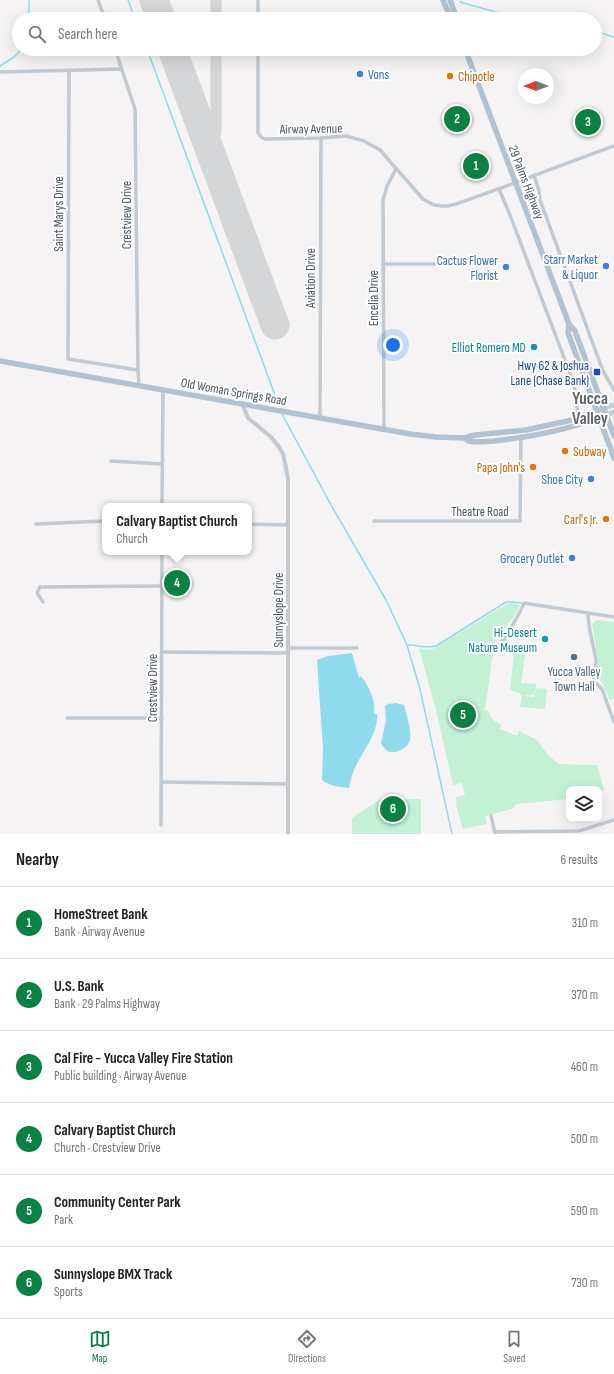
<!DOCTYPE html>
<meta charset="utf-8">
<style>
:root{--surface:#fff;--page:#f2f2f2;--text:#222;--muted:#767676;--line:#e0e0e0;--accent:#0b8043}
body{margin:0;font-family:"Sofia Sans Condensed",sans-serif;background:var(--page);color:var(--text)}
.controls{position:absolute;right:12px;bottom:12px;display:grid;overflow:hidden;border-radius:8px;box-shadow:0 4px 16px #0002}
.controls button{width:36px;height:36px;display:grid;place-items:center;padding:0;border:0;border-bottom:1px solid var(--line);background:var(--surface);color:var(--text);font:20px sans-serif}
.compass{position:absolute;left:518px;top:68px;width:36px;height:36px;border-radius:50%;background:var(--surface);box-shadow:0 4px 16px #0002;rotate:270deg}
.you{position:absolute;left:393px;top:345px;width:14px;height:14px;margin:-10px;border:3px solid #fff;border-radius:50%;background:#1a73e8;box-shadow:0 0 0 6px #1a73e833}
.badge{display:grid;place-items:center;width:26px;height:26px;border-radius:50%;background:var(--accent);color:#fff;font-size:13px;font-weight:700}
.pin{position:absolute;translate:-50% -50%;border:2px solid #fff;box-shadow:0 1px 4px #0006}
.popup{position:absolute;left:102px;top:503px;width:150px;height:52px;box-sizing:border-box;display:grid;place-content:center;border-radius:8px;background:var(--surface);filter:drop-shadow(0 1px 3px #0005);font-size:13px;white-space:nowrap;color:var(--muted)}
.popup b{font-size:15px;color:var(--text)}
.popup::after{content:'';position:absolute;left:50%;top:100%;margin-left:-8px;border:8px solid transparent;border-top-color:var(--surface)}
.list{margin:0;padding:0;list-style:none}
h2{display:flex;justify-content:space-between;align-items:center;height:52px;margin:0;padding:0 16px;font-size:17px}
h2 small{font-size:13px;font-weight:400;color:var(--muted)}
.list li{display:grid;grid-template-columns:26px 1fr auto;gap:12px;align-items:center;box-sizing:border-box;height:72px;padding:0 16px;border-top:1px solid var(--line)}
.list b{display:block;font-size:15px;white-space:nowrap}
.list p{margin:0;font-size:13px;white-space:nowrap;color:var(--muted)}
.list em{font-size:13px;font-style:normal;color:var(--muted)}
.icon{flex:none;width:22px;height:22px;fill:none;stroke:currentColor;stroke-width:2;stroke-linecap:round;stroke-linejoin:round}
.map{position:relative;flex:none;width:614px;height:834px;overflow:hidden}
.search{position:absolute;background:var(--surface);box-shadow:0 4px 16px #0002;left:12px;right:12px;top:12px;height:44px;display:flex;align-items:center;gap:10px;box-sizing:border-box;padding:0 14px;border-radius:22px;color:var(--muted);font-size:15px}
.sheet{height:484px;background:var(--surface)}
nav{display:flex;justify-content:space-around;align-items:center;box-sizing:border-box;height:56px;border-top:1px solid var(--line);background:var(--surface);font-size:11px;color:var(--muted)}
nav a{display:grid;justify-items:center;gap:2px}
nav .on{color:var(--accent)}
.map>svg:first-child{display:block}
.green{fill:#c3f1d5}
.water{fill:#90daee}
.lines{fill:none;stroke-linecap:round;stroke-linejoin:round}
.stream{stroke:#90daee;stroke-width:1.5}
.taxiway{stroke:#d5d6d8;stroke-width:11}
.runway{stroke:#d5d6d8;stroke-width:29}
.minor{stroke:#c1cad2;stroke-width:3.5}
.tertiary{stroke:#c1cad2;stroke-width:4}
.secondary{stroke:#c1cbd6;stroke-width:5}
.primary{stroke:#b3c2d1;stroke-width:5.5}
.shop-dot{fill:#3f7fe0;stroke:#fff;stroke-width:1.5}
.food-dot{fill:#e8710a;stroke:#fff;stroke-width:1.5}
.culture-dot{fill:#0f9aa8;stroke:#fff;stroke-width:1.5}
.transit-dot{fill:#1a4fb4;stroke:#fff;stroke-width:1.5}
.service-dot{fill:#5c6f8a;stroke:#fff;stroke-width:1.5}
.labels{text-anchor:middle;stroke-width:4;stroke-linejoin:round;paint-order:stroke}
.shop-label{font-size:13px;fill:#366cbe;stroke:#fff;text-anchor:end}
.food-label{font-size:13px;fill:#c56008;stroke:#fff;text-anchor:start}
.street-label{font-size:13px;fill:#4a5661;stroke:#fff}
.culture-label{font-size:13px;fill:#0d838f;stroke:#fff;text-anchor:end}
.transit-label{font-size:13px;fill:#164399;stroke:#fff;text-anchor:end}
.service-label{font-size:13px;fill:#4e5e75;stroke:#fff}
.district-label{font-size:17px;font-weight:bold;fill:#5f6368;stroke:#fff}
</style>
<div class="map">
<svg width="614" height="834" viewBox="0 0 614 834">
<rect width="100%" height="100%" fill="#f5f3f3"/>
<g class="green">
<path d="M511 603 520 605C515 620 500 630 494 645L485 710 489 711C489 719 494 721 501 724L500 729 517 736 519 731 537 740 548 755 559 764 597 765 604 790 599 792V789H569V799L516 804 512 809 485 816 487 824 463 829 457 809 456 797 465 795 462 783 453 785 437 714 419 648 426 650 433 649 507 604Z"/>
<polygon points="597,620 614,622 614,699 610,700 603,684 598,677 598,658 592,624"/>
<polygon points="515,646 526,648 521,683 537,684 533,695 522,696 519,693 510,690"/>
<polygon points="536,688 547,689 545,709 520,707 522,696 534,697"/>
<polygon points="421,799 421,834 352,834 352,818 379,800"/>
</g>
<g class="water">
<path d="M352 653 359 678 361 676C369 687 376 700 374 714H377C379 734 360 754 353 772 351 777 350 783 349 788 339 787 330 786 322 780L323 749 317 660 328 656Z"/>
<path d="M396 703 404 705C406 714 412 731 410 740 409 747 397 754 390 752 385 750 383 746 381 743L386 721 385 706 388 704Z"/>
</g>
<g class="lines">
<g class="stream">
<polyline points="29,0 29,19"/>
<polyline points="128,0 135,19"/>
<polyline points="460,2 521,19"/>
<polyline points="595,31 614,37"/>
<polyline points="147,49 279,406"/>
<polyline points="0,66 14,57 22,49"/>
<polyline points="282,414 331,505 386,600 407,645 420,689 452,834"/>
<path d="M407 645C417 644 425 649 436 646L506 602H513L521 603"/>
</g>
<g class="taxiway">
<polyline points="216,0 216,19"/>
<polyline points="208,143 214,141 216,131 216,49"/>
</g>
<g class="runway">
<polyline points="154,0 161,19"/>
<polyline points="172,49 275,325"/>
</g>
<g class="minor">
<polyline points="98,0 105,19"/>
<polyline points="258,0 258,19"/>
<polyline points="115,49 135,109 138,370 139,385"/>
<path d="M258 49V133L261 137 265 139 321 138 346 136 364 141 380 150 423 199 434 205 442 206H448L456 204C509 186 561 165 614 146"/>
<polyline points="69,70 68,359 138,370"/>
<polyline points="0,72 122,69"/>
<polyline points="534,175 539,191 540,200 603,371 614,390"/>
<polyline points="499,189 510,215 574,384 577,408 580,417"/>
<polyline points="383,264 448,264"/>
<polyline points="320,418 321,138"/>
<polyline points="384,429 383,200 387,186 396,169"/>
<polyline points="111,461 162,464"/>
<polyline points="162,506 163,389"/>
<polyline points="374,521 520,521 521,436"/>
<polyline points="36,524 105,521"/>
<polyline points="249,524 288,525"/>
<polyline points="43,602 37,593 40,587 162,586"/>
<path d="M588 613C588 630 594 645 596 661 596 668 595 675 594 681L602 689 614 722"/>
<polyline points="500,643 506,637 521,610 524,603 614,617"/>
<polyline points="288,648 357,648"/>
<polyline points="162,652 288,653"/>
<polyline points="67,718 162,718"/>
<polyline points="162,782 288,784"/>
<polyline points="491,816 495,833"/>
<polyline points="161,825 162,552"/>
<polyline points="495,832 579,831 614,820"/>
</g>
<polyline class="tertiary" points="242,403 248,418 271,437 279,447 283,454 288,478 288,834"/>
<g class="secondary">
<polyline points="604,408 614,405"/>
<polyline points="606,415 614,412"/>
</g>
<g class="primary">
<polyline points="443,0 451,19"/>
<polyline points="450,0 457,19"/>
<polyline points="465,49 569,324 575,331 614,436"/>
<polyline points="569,324 568,333 614,458"/>
<polyline points="0,361 410,434 436,437 464,438 475,435 526,430 572,420 604,408"/>
<path d="M464 438C466 439 467 441 469 441 476 443 487 441 494 441 532 437 571 429 606 415"/>
</g>
</g>
<g class="shop-dot">
<circle cx="360" cy="74" r="4"/>
<circle cx="606" cy="266" r="4"/>
<circle cx="506" cy="267" r="4"/>
<circle cx="591" cy="479" r="4"/>
<circle cx="572" cy="558" r="4"/>
</g>
<g class="food-dot">
<circle cx="450" cy="76" r="4"/>
<circle cx="565" cy="451" r="4"/>
<circle cx="533" cy="467" r="4"/>
<circle cx="606" cy="519" r="4"/>
</g>
<g class="culture-dot">
<circle cx="534" cy="347" r="4"/>
<circle cx="545" cy="639" r="4"/>
</g>
<rect class="transit-dot" x="593" y="368" width="8" height="8" rx="2"/>
<circle class="service-dot" cx="574" cy="657" r="4"/>
<g class="labels">
<g class="shop-label">
<text x="368" y="79" text-anchor="start">Vons</text>
<text x="598" y="264">Starr Market<tspan x="598" dy="15">&amp; Liquor</tspan></text>
<text x="498" y="265">Cactus Flower<tspan x="498" dy="15">Florist</tspan></text>
<text x="583" y="484">Shoe City</text>
<text x="564" y="563">Grocery Outlet</text>
</g>
<g class="food-label">
<text x="458" y="81">Chipotle</text>
<text x="573" y="456">Subway</text>
<text x="525" y="472" text-anchor="end">Papa John's</text>
<text x="598" y="524" text-anchor="end">Carl's Jr.</text>
</g>
<g class="street-label">
<text transform="translate(311 128) rotate(-1)" y="5">Airway Avenue</text>
<text transform="translate(527 182) rotate(69)" y="5">29 Palms Highway</text>
<text transform="translate(58 214) rotate(-90)" y="5">Saint Marys Drive</text>
<text transform="translate(126 215) rotate(-90)" y="5">Crestview Drive</text>
<text transform="translate(310 278) rotate(-90)" y="5">Aviation Drive</text>
<text transform="translate(373 298) rotate(-90)" y="5">Encelia Drive</text>
<text transform="translate(234 391) rotate(10)" y="5">Old Woman Springs Road</text>
<text x="480" y="516">Theatre Road</text>
<text transform="translate(278 610) rotate(-90)" y="5">Sunnyslope Drive</text>
<text transform="translate(152 688) rotate(-90)" y="5">Crestview Drive</text>
</g>
<g class="culture-label">
<text x="526" y="352">Elliot Romero MD</text>
<text x="537" y="637">Hi-Desert<tspan x="537" dy="15">Nature Museum</tspan></text>
</g>
<g class="transit-label">
<text x="589" y="370">Hwy 62 &amp; Joshua<tspan x="589" dy="15">Lane (Chase Bank)</tspan></text>
</g>
<g class="service-label">
<text x="574" y="676">Yucca Valley<tspan x="574" dy="15">Town Hall</tspan></text>
</g>
<g class="district-label">
<text x="590" y="404">Yucca<tspan x="590" dy="20">Valley</tspan></text>
</g>
</g>
</svg>
<div class="controls">
<button><svg class="icon" aria-label="layers" viewBox="0 0 24 24"><path d="M12 4l9 5-9 5-9-5zM3 14l9 5 9-5"/></svg></button>
</div>
<svg class="compass" viewBox="-18 -18 36 36"><path d="M0-13l5 13h-10z" fill="#e53935"/><path d="M0 13l5-13h-10z" fill="#767676"/></svg>
<div class="you"></div>
<div class="pin badge" style="left:476px;top:166px">1</div>
<div class="pin badge" style="left:457px;top:119px">2</div>
<div class="pin badge" style="left:588px;top:122px">3</div>
<div class="pin badge" style="left:177px;top:583px">4</div>
<div class="popup"><b>Calvary Baptist Church</b>Church</div>
<div class="pin badge" style="left:463px;top:715px">5</div>
<div class="pin badge" style="left:393px;top:809px">6</div>
<div class="search"><svg class="icon" aria-label="search" viewBox="0 0 24 24"><circle cx="10" cy="10" r="6"/><path d="M15 15l6 6"/></svg>Search here</div>
</div>
<section class="sheet">
<h2>Nearby<small>6 results</small></h2>
<ul class="list">
<li><span class="badge">1</span><div><b>HomeStreet Bank</b><p>Bank · Airway Avenue</p></div><em>310 m</em></li>
<li><span class="badge">2</span><div><b>U.S. Bank</b><p>Bank · 29 Palms Highway</p></div><em>370 m</em></li>
<li><span class="badge">3</span><div><b>Cal Fire - Yucca Valley Fire Station</b><p>Public building · Airway Avenue</p></div><em>460 m</em></li>
<li><span class="badge">4</span><div><b>Calvary Baptist Church</b><p>Church · Crestview Drive</p></div><em>500 m</em></li>
<li><span class="badge">5</span><div><b>Community Center Park</b><p>Park</p></div><em>590 m</em></li>
<li><span class="badge">6</span><div><b>Sunnyslope BMX Track</b><p>Sports</p></div><em>730 m</em></li>
</ul>
</section>
<nav>
<a class="on"><svg class="icon" aria-label="map" viewBox="0 0 24 24"><path d="M3 6l6-2 6 2 6-2v14l-6 2-6-2-6 2zM9 4v14M15 6v14"/></svg>Map</a>
<a><svg class="icon" aria-label="directions" viewBox="0 0 24 24"><path d="M12 3l9 9-9 9-9-9zM9 14v-3h6M13 9l2 2-2 2"/></svg>Directions</a>
<a><svg class="icon" aria-label="saved" viewBox="0 0 24 24"><path d="M7 4h10v16l-5-4-5 4z"/></svg>Saved</a>
</nav>
